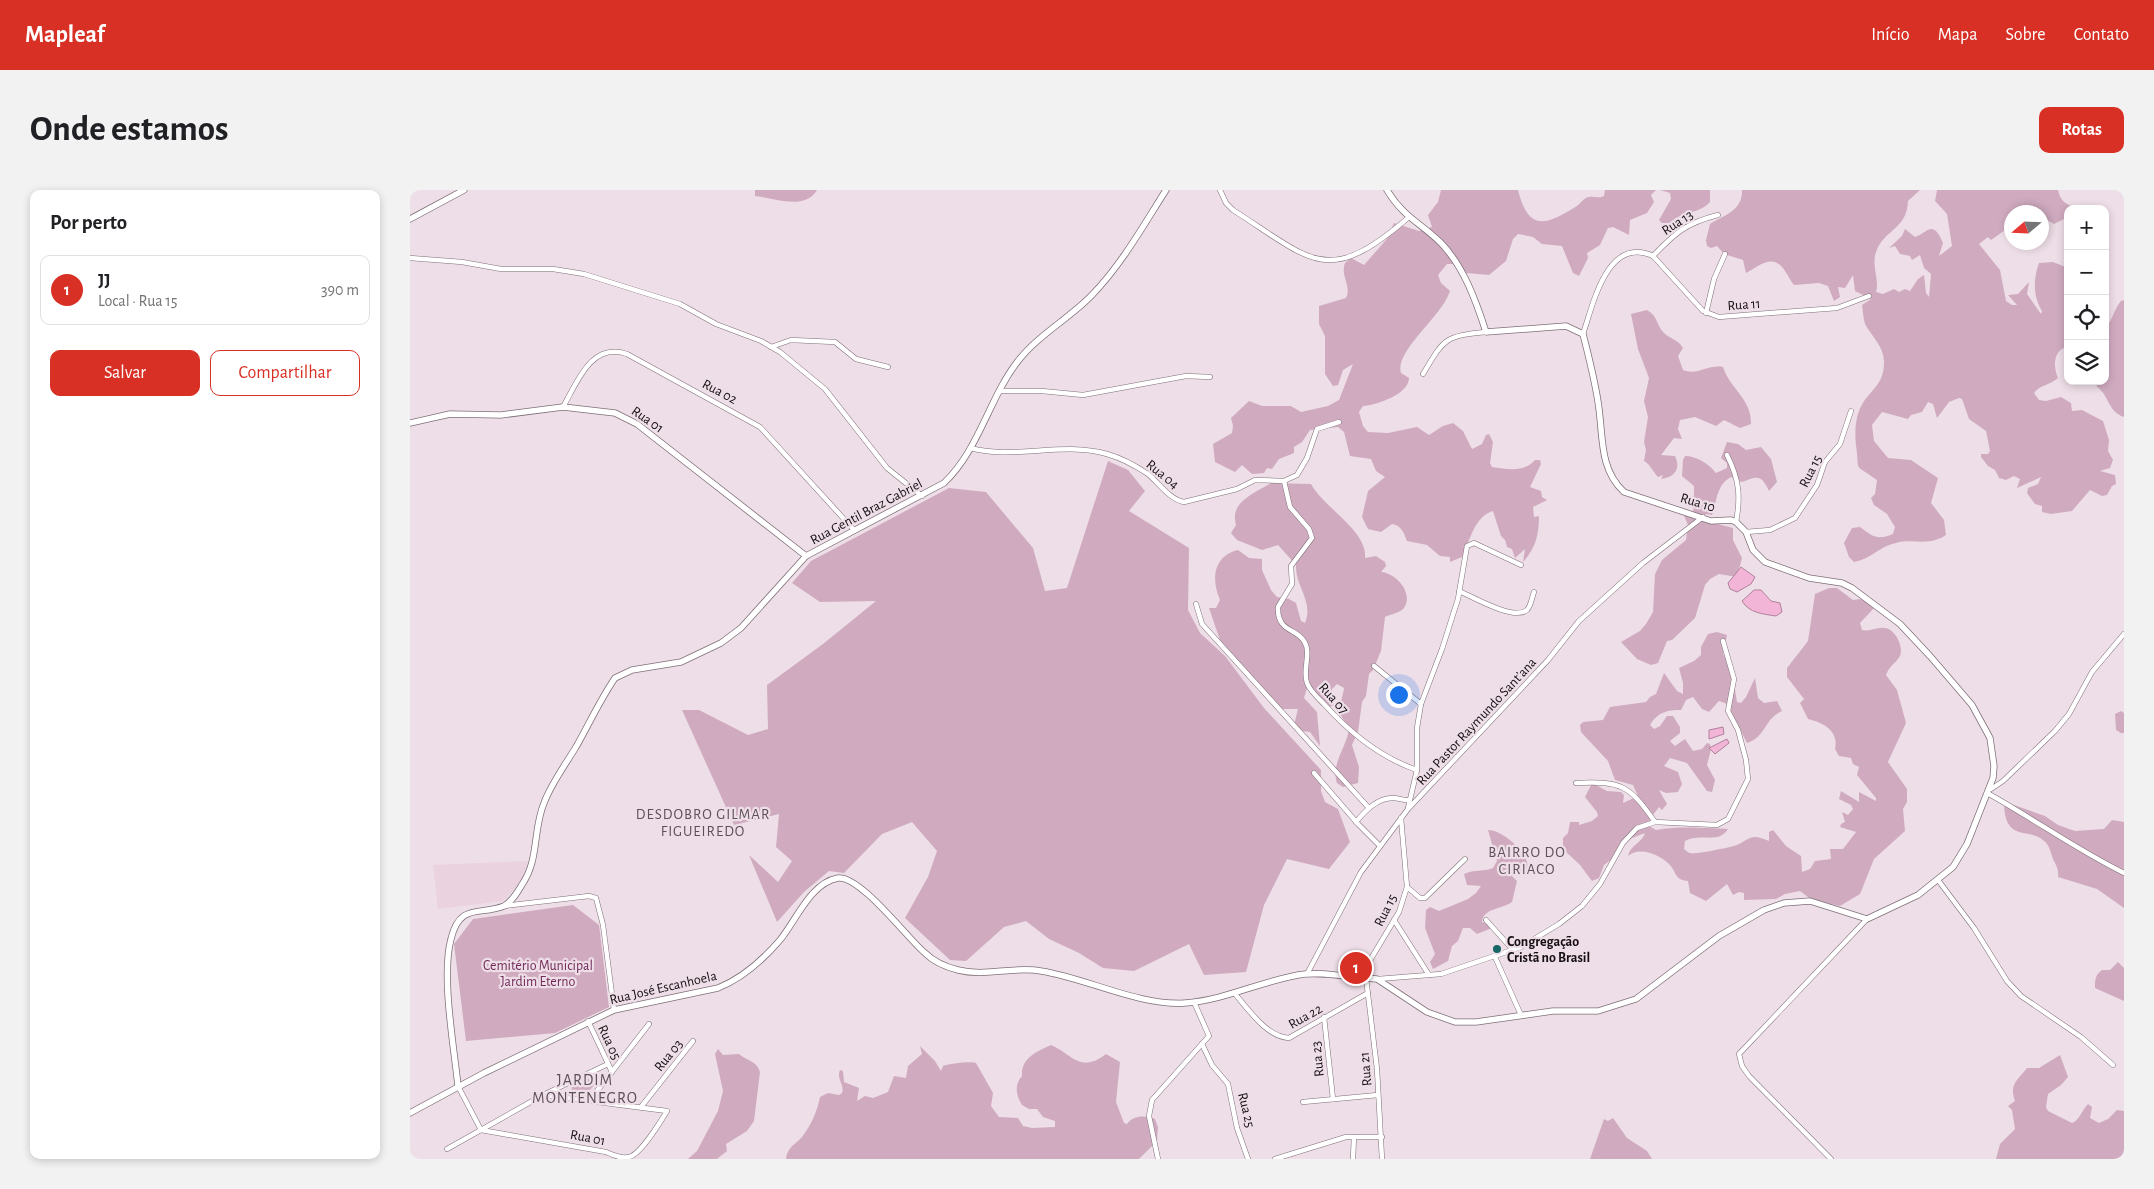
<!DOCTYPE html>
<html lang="pt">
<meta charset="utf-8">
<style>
:root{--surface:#fff;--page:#f2f2f2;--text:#202124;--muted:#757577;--line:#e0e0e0;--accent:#d93025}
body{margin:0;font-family:"Alegreya Sans",sans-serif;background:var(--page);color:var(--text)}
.controls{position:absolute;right:15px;top:15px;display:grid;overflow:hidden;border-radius:10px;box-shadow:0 2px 8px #0003}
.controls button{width:45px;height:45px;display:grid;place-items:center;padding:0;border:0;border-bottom:1px solid var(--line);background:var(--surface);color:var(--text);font:25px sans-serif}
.compass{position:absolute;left:1594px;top:15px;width:45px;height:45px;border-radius:50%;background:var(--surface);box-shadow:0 2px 8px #0003;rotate:251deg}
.you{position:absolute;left:988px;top:504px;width:18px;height:18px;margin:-12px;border:4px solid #fff;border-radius:50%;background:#1a73e8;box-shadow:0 0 0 8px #1a73e833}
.badge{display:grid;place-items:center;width:32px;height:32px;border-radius:50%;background:var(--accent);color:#fff;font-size:16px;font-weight:700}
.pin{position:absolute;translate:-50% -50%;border:2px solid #fff;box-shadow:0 1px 5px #0006}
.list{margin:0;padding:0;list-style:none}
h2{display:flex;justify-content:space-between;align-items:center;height:65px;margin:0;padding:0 20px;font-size:21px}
h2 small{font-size:16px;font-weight:400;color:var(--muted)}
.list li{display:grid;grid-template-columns:32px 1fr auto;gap:15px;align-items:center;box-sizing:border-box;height:70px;margin:0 10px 10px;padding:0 10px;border:1px solid var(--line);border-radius:10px}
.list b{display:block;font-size:19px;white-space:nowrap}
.list p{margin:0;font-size:16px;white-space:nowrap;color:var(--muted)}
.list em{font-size:16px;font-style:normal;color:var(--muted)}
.actions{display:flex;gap:10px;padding:15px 20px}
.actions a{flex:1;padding:11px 0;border:1px solid var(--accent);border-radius:10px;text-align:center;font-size:18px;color:var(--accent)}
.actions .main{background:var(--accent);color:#fff}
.icon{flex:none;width:28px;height:28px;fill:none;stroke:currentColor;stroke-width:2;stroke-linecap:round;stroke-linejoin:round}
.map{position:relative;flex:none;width:1714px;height:969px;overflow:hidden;border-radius:10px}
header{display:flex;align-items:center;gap:30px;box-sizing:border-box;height:70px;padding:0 25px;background:var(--accent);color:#fff}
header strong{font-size:24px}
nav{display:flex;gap:28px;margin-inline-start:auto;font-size:18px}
.intro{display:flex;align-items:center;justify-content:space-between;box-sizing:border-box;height:120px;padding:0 30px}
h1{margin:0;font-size:35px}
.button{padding:12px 22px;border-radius:10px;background:var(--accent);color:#fff;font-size:18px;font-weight:700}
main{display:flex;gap:30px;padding:0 30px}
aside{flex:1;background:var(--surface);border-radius:10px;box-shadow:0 2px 8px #0003}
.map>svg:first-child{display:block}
.built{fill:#ead2df}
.green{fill:#d0abc0}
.water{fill:#f2b4d7;stroke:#b0829c}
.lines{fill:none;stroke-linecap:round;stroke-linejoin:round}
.street-casing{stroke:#7e6f77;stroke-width:5.5}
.secondary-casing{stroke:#7e6f77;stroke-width:7}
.street{stroke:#fff;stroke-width:4.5}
.secondary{stroke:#fff;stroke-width:5.5}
.poi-dot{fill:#186665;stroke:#eedee7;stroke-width:2}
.labels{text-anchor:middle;stroke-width:4.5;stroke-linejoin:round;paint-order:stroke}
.street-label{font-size:14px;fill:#150f12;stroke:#eedee7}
.poi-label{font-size:14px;font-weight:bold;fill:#150f12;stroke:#eedee7;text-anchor:start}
.park-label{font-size:14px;fill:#722b59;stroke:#eedee7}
.neighbourhood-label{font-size:15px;letter-spacing:1px;fill:#5f5159;stroke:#eedee7}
.quarter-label{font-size:16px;letter-spacing:1px;fill:#5f5159;stroke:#eedee7}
</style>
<header>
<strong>Mapleaf</strong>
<nav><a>Início</a><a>Mapa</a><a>Sobre</a><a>Contato</a></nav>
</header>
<div class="intro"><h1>Onde estamos</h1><a class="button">Rotas</a></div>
<main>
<aside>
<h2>Por perto<small></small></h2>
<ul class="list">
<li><span class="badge">1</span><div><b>JJ</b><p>Local · Rua 15</p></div><em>390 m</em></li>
</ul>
<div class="actions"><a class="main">Salvar</a><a>Compartilhar</a></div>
</aside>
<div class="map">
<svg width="1714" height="969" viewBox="0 0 1714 969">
<rect width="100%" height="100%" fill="#eedee7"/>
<polygon class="built" points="118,671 113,687 103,701 93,711 28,719 23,675"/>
<g class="green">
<path d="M345 0H407C395 21 363 8 345 6Z"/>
<path d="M1031 0H1108C1119 43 1136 35 1167 16 1170 14 1172 10 1176 8 1182 5 1188 9 1194 6L1195 0H1246L1241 5 1244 12 1237 23 1220 30 1219 45 1203 37 1198 38 1190 55 1177 63 1178 68 1169 86 1163 83 1152 56 1132 54 1123 47 1108 44 1103 49 1096 71 1079 85 1056 83 1044 74H1037L1028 85 1031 93 1040 101C1032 127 984 161 991 183L999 188C999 204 967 215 953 216L949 222 953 236 958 242 978 243 1007 237 1019 245 1033 236 1043 233 1053 241 1062 259 1072 254 1076 245 1079 244 1083 252 1080 273 1082 277C1098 279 1114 283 1125 270H1130L1131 274 1120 297 1131 301 1132 307 1137 310 1123 317 1124 327 1129 326C1129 344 1126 358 1113 372L1115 359 1105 368 1102 359 1097 357 1095 350 1091 346 1083 321C1064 327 1060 351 1052 367L1040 372V367L1030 366 1017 355 997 351C994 343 991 335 982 334L971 342 958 339 952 327 958 301 975 287 966 281 961 269 940 266 934 242 928 237 900 240 892 252 884 257V263L869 269 862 279 857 278 854 283 842 284 832 275 825 282 805 272 803 254 822 243 823 236 821 228 839 211 852 216H881L891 222 918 216 929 210 943 174 933 180 928 195 923 196 915 184V146L909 134V116L936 108C942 96 930 86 935 73L941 68 954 75 976 50 984 33 1009 41 1022 37 1018 25 1028 12Z"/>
<path d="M1250 0H1300V12C1288 25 1271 21 1260 33H1252L1249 30 1261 9 1260 3Z"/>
<path d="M1332 0H1510L1498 11C1497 40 1474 39 1466 62 1461 76 1470 90 1466 102L1473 104 1484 99 1489 102 1495 99 1500 101 1508 89 1514 85 1516 103 1519 107 1521 84 1514 78 1510 65 1502 70 1500 66 1490 64 1485 56 1479 58 1492 46 1495 39 1505 47C1517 43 1523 28 1533 53L1529 66 1542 56 1537 24 1525 11 1527 0H1648C1650 10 1655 14 1664 17L1658 19V27L1644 34 1637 30 1632 31V22H1602L1601 36 1581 50 1578 47 1569 54 1590 80 1596 111 1602 115H1607L1598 105 1608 104 1619 92 1617 104 1631 124 1632 121C1623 106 1623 89 1629 73L1643 72 1658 78V157C1643 159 1643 177 1648 188 1640 195 1630 195 1624 203L1629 210 1636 211 1651 207 1661 213 1662 221 1672 220 1693 231 1699 250 1698 261 1703 270 1700 278 1690 281 1705 285 1706 294 1702 296 1697 305 1692 306 1680 300 1662 321 1641 324 1632 322V316L1625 314 1617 303 1618 298 1628 294 1631 287 1607 298 1610 289 1604 286 1596 290 1589 288 1585 280 1578 276 1571 267V264H1578L1580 261 1576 241 1559 229 1552 209 1549 208 1539 212 1527 228 1523 214 1518 212 1512 222 1501 225 1498 229 1472 222 1462 235 1464 251 1478 268 1501 270 1528 288 1521 313 1534 330 1536 345C1517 357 1505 348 1486 353 1470 356 1461 369 1444 372L1439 367 1434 353 1442 338 1450 337C1463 346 1466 351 1483 344L1485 337 1477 324 1464 315 1461 308 1465 304 1467 290C1442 272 1450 284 1446 255 1444 238 1446 218 1459 205 1469 193 1474 188 1474 171 1473 155 1462 147 1455 134 1453 128 1453 121 1452 115L1461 109 1445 101 1443 85 1435 98 1428 97 1430 107 1424 111 1418 96 1409 93 1384 95C1380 91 1379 86 1375 81 1363 62 1349 76 1336 83L1333 70 1314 64 1307 56 1301 58 1297 56 1296 50 1300 34C1315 25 1333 20 1332 0Z"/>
<path d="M1714 110V227C1698 222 1699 205 1687 197L1686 191H1695V138C1701 134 1704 119 1711 111Z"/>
<path d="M1237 120C1248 126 1246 135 1254 143 1260 149 1268 149 1273 158L1268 166 1273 180C1287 186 1298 174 1313 177 1320 199 1342 209 1341 234L1330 238 1314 230 1306 236 1285 227 1270 230 1268 239 1272 249 1264 248 1251 265 1265 266C1271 279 1265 287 1251 289L1253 285 1248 287C1243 282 1240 274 1234 271L1236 260 1234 252 1238 227 1234 211 1239 188 1228 159 1221 124Z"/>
<path d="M1317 252 1328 254 1336 260 1351 257 1361 269 1367 292 1359 301C1351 283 1346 287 1332 292L1321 287C1306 295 1307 312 1302 325L1296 324 1292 327 1293 330 1323 338V350L1332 368 1327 387 1309 384 1300 389 1295 395 1285 428 1262 450 1257 451 1248 473 1241 475 1227 469 1211 452 1230 441 1236 434 1243 422 1245 384 1252 370 1276 350 1278 335 1273 323 1283 322C1284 319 1284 300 1284 296L1272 286 1273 270 1275 266C1287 266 1299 274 1306 283L1317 278V273L1311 268Z"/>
<polygon points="698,271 718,280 735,301 719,321 779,358 778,420 790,443 815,466 854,518 911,580 911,601 915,612 928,619 940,652 919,679 877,669 854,715 836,782 794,785 779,754 724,781 693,778 669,763 639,749 616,731 594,737 556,771 540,770 495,728 518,687 527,661 502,632 472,644 434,683 419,681 394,702 367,732 339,665 368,692 382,671 366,657 369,624 324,635 272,520 289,520 338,545 358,539 357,495 413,454 466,411 410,412 382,393 401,371 539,298 576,302 623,358 635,401 657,398"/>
<path d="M861 293 901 294C914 318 958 341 955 368L966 366 975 372 976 376 971 382C986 383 1004 403 994 418 990 423 981 424 975 427L971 461 963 480 959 484 956 506 952 512 948 542 942 555 949 577 948 593 933 597 927 593C921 576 934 560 938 544 940 534 932 531 930 522 929 515 933 506 934 498L927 494 922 499 924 515 917 518 897 498 894 508 907 522 910 556 900 542 891 541 884 535 888 519H872L811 453 799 418H806L810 410C801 390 803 366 828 360L839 368 852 369V380L861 400 867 407 879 409 886 413 891 431 895 433C904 411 885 397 886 375L868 355 852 360 827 350 821 343 826 335C819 312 845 303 861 293Z"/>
<path d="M1419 398H1427L1443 410 1450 409 1465 417 1450 433 1452 440C1461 442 1466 437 1474 438 1485 438 1494 457 1490 466 1486 473 1479 476 1476 485L1487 500 1496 533 1478 572 1497 599V612L1493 619 1495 641 1464 669 1450 704 1430 716 1402 710 1390 701 1375 704 1366 709 1334 710V703L1329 702 1323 705 1317 694 1296 711 1280 703 1278 691C1264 690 1267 682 1259 674 1249 665 1230 656 1218 666 1220 655 1232 653 1235 643L1212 652 1206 666 1194 675 1189 688 1182 691 1170 675 1153 659V648L1158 643 1160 632H1169V635L1182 631 1188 626 1187 622 1175 607 1182 593 1197 601 1211 602 1214 605 1213 613 1228 606 1223 595 1205 590 1198 571 1171 542 1170 535 1173 532 1193 530 1200 517 1236 512 1240 507 1246 504 1254 483 1267 501 1273 504V493L1269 478 1284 471 1291 465V457L1298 444 1307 442 1317 445 1313 464 1321 476 1327 512 1331 513 1336 507 1345 488 1348 508 1354 513 1367 511 1372 521C1354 529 1356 547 1337 553L1317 514 1309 511 1299 522 1292 519 1283 507 1276 510 1271 520C1257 520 1248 522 1240 535L1244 539 1250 536 1257 526H1263L1270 537V543L1260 551 1265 556 1275 549 1283 561 1292 559 1297 553 1300 554 1301 559 1297 575 1305 590 1302 602 1297 601 1277 573 1260 568 1254 576 1268 582 1272 594 1268 602 1256 603 1249 600 1257 614 1252 620 1249 617 1240 629 1239 636 1246 640C1270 636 1294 638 1318 639 1308 655 1290 642 1275 651L1274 659C1276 660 1278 663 1280 663 1284 665 1322 657 1327 655 1341 648 1341 643 1359 651V642L1363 640 1376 656 1391 666 1392 682 1400 679 1405 671 1421 669 1420 659H1433L1446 642 1430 637 1431 634 1435 632 1432 622 1438 625 1443 619 1441 615 1429 609 1431 601 1449 612V602L1466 611V608L1447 585 1449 577 1443 574 1441 568 1429 566 1425 559C1429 541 1414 533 1398 529L1390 513 1394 509 1377 487V478L1398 451 1405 404Z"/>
<polygon points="1711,521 1714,523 1714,543 1711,543 1706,540 1705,524"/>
<path d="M1594 613 1597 617 1601 614 1635 626 1648 635 1665 641 1694 639 1702 630 1714 632V718L1687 699 1648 687C1649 680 1646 675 1643 669 1641 664 1640 658 1637 654 1621 634 1595 656 1594 613Z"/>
<path d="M1078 640C1092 640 1113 659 1117 672 1118 675 1117 680 1117 684L1101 680V685L1107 691 1102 712C1093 719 1073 718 1072 732L1080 734 1082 738 1067 744 1060 738H1053L1048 751 1042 756 1038 771 1023 779 1020 772 1025 764 1015 738 1016 720 1020 717 1029 721 1058 709 1066 703 1071 696 1057 695 1054 684C1065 679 1073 682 1083 678L1087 671Z"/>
<polygon points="163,715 189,735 199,817 145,843 56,851 44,754 63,729"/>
<path d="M1708 772 1714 778V811L1685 798C1685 790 1685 785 1692 780H1700Z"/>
<path d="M641 855C662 864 670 884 696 864L710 872 706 912 714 933 717 934C723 925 736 925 745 929L748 937 747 951 729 969H376C377 957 385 955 392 947 401 935 407 922 410 907L418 903 429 905 432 903C435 895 426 889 430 880L433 881 434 892 449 898 447 911 455 906 463 908 478 902 484 886 496 888 498 876 512 864 510 856 525 871 531 881 533 876C538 874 561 871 566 873L583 903 581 916 589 927 608 928 613 936 622 938 645 937V931L633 927 627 919H619L612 915C606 906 604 894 612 886 611 868 626 862 641 855Z"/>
<path d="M308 859 313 865 329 864C337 871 347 871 350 882L344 931 337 941 316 954 317 961 307 969H278L287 961 308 921 313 901 305 864Z"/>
<path d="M1650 865 1658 887 1651 895 1638 904 1636 917 1638 921 1662 933C1669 931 1672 920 1678 914L1682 917 1680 928 1689 933 1698 929 1707 920 1714 921V969H1586L1590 954 1605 939 1602 920 1598 916 1605 911C1599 894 1607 891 1617 878H1629Z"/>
<polygon points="180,888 184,891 184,895 175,906 161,904 162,897"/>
<polygon points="1203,928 1217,948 1237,961 1242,969 1180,969 1194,929 1198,931"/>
</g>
<g class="water">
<polygon points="1331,377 1345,387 1341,394 1327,402 1320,399 1318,393"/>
<path d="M1344 400H1351L1361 411 1370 413 1372 422 1366 426C1353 424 1339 423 1332 411Z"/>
<polygon points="1313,537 1314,544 1299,549 1299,540"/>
<polygon points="1317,549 1319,553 1305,564 1299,558"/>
</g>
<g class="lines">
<g class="street-casing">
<g id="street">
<path d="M810 0 816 13 823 20C903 71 917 98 999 27"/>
<path d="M1243 66C1265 43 1276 33 1308 25"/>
<polyline points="0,68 52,72 91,79 143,79 174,84 270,114 306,134 351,151 370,162 415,199 477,278 512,306"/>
<polyline points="1296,123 1304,89 1315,64"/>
<path d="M1173 144C1183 115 1197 45 1243 66L1293 121 1309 127 1427 118 1459 106"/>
<polyline points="361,157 381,150 425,152 446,169 478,177"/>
<path d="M1013 184C1034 149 1034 146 1076 142"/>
<polyline points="590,201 632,201 673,205 776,186 800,187"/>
<path d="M153 217C168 191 181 152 217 164L350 237 444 340"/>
<path d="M560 258C606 270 651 251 697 264 711 268 726 276 738 284 748 292 760 310 774 312L827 299 845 290 874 291 887 285 897 268 907 239 929 232"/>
<path d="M1317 265C1329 289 1331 306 1326 332"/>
<path d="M874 291 880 317 899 339 902 348 881 376 882 394 868 417C867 442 886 438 894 451 902 463 892 480 897 493 900 501 908 508 914 514 940 543 969 567 1007 580"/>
<polyline points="1336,342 1360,340 1385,328 1407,295 1415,272 1430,254 1441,221"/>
<path d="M1049 401C1063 407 1104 431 1117 420 1121 416 1122 407 1124 402"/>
<polyline points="786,414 792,434 958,617"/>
<polyline points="964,476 1011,514"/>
<polyline points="904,583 948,634 970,656"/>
<path d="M1166 593C1212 591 1219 595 1245 632"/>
<polyline points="1581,599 1593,591 1645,541 1659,524 1682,482 1714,444"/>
<path d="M1579 604C1624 629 1667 660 1714 683"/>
<polyline points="998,618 1007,580 1007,538 1011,514 1032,459 1048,409 1057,356 1064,353 1111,375"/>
<path d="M946 632C955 621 967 608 983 608 989 608 994 611 1000 610"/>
<polyline points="1528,690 1564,738 1597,791 1611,806 1671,847 1703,875"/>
<polyline points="997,697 1010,708 1015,708 1055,669"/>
<polyline points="94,716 179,706 186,708 193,735 204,820"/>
<polyline points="984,730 1019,785"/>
<polyline points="1076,730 1103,760"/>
<polyline points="1085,767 1111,825"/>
<polyline points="897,784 951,682 998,619 1138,470 1169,431 1233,373 1293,327"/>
<polyline points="968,789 1031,784 1111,757 1149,734 1172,716 1190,694 1213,653 1227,638 1245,632 1307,635 1318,629 1338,589 1336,570 1328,540 1318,521 1324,489 1313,451"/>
<path d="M825 804C839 820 857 847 879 848L958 803"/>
<polyline points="914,827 923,909"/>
<polyline points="178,831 202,882"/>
<polyline points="792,854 802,875 818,894 827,938 838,969"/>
<path d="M48 896 71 940 196 962C203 965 211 969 219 967 230 965 251 931 257 921L133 905"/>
<polyline points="180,910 239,834"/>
<polyline points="893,912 968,905"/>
<polyline points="231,917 283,851"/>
<polyline points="37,959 133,905 198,874"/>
<polyline points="943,968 944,947"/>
<polyline points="748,969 739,926 742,910 799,846 784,812"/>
<polyline points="865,969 936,947 972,947"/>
<polyline points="972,969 967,879 956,788 959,772 989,722 997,697 991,628"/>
<polyline points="1421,969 1339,886 1332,876 1329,864 1457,729"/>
</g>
</g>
<g class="secondary-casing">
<g id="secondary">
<polyline points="0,29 54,0"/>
<polyline points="0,233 40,224 91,225 153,217 205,223 227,234 396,366"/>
<path d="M48 896C44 857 31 786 41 749 50 712 70 726 94 716 103 711 108 701 113 693 129 669 123 639 134 613 141 594 155 575 166 557 179 534 190 510 205 488L222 480 271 472 311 453 331 438 396 366 534 293C569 260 579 208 608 171 628 145 660 128 682 105 712 74 733 36 756 0"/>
<path d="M0 923 74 883 204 820 308 798C333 788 352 771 370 750 386 731 400 693 428 688 450 685 498 749 515 763 524 772 536 777 548 780 576 787 604 776 631 781 676 788 729 816 775 813 815 810 849 792 888 785 909 781 935 787 956 788L967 789 1017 822 1045 832H1066L1143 821H1188L1226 809 1309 746 1354 720 1374 713 1400 711 1457 729 1508 705 1543 677 1557 654 1583 588 1584 576 1580 548 1562 515 1520 466 1490 434 1442 398 1432 393 1399 388 1355 372 1343 360 1336 342 1326 332 1321 330 1301 331 1214 302C1190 280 1193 249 1189 219 1186 194 1179 168 1173 144L1156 136 1076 142C1066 111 1054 77 1031 53 1011 33 993 27 977 0"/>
</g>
</g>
<use href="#street" class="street"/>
<use href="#secondary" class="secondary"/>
</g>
<circle class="poi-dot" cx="1087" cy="759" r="5"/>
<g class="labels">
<g class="street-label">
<text transform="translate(1267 32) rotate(-33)" y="5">Rua 13</text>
<text transform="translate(1334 114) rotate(-4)" y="5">Rua 11</text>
<text transform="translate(310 201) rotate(28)" y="5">Rua 02</text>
<text transform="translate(238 229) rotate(35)" y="5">Rua 01</text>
<text transform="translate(1400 281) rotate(-63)" y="5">Rua 15</text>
<text transform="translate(753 284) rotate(39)" y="5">Rua 04</text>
<text transform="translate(1288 312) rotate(17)" y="5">Rua 10</text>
<text transform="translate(456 321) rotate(-28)" y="5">Rua Gentil Braz Gabriel</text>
<text transform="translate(924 508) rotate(48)" y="5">Rua 07</text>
<text transform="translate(1066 531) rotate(-47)" y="5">Rua Pastor Raymundo Sant’ana</text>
<text transform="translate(975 720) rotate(-63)" y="5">Rua 15</text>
<text transform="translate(253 797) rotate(-13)" y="5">Rua José Escanhoela</text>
<text transform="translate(895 826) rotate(-30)" y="5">Rua 22</text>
<text transform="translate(200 852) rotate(65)" y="5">Rua 05</text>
<text transform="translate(258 865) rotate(-51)" y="5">Rua 03</text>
<text transform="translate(907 869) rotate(-96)" y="5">Rua 23</text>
<text transform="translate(955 879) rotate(-95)" y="5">Rua 21</text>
<text transform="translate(837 920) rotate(77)" y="5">Rua 25</text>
<text transform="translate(178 947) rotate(11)" y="5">Rua 01</text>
</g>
<g class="poi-label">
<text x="1097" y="756">Congregação<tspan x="1097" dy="16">Cristã no Brasil</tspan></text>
</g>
<g class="park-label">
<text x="128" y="780">Cemitério Municipal<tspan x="128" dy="16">Jardim Eterno</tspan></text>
</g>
<g class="neighbourhood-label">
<text x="293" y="629">DESDOBRO GILMAR<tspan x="293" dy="17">FIGUEIREDO</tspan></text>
<text x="1117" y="667">BAIRRO DO<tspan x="1117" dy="17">CIRIACO</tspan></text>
</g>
<g class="quarter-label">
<text x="175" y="895">JARDIM<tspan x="175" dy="18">MONTENEGRO</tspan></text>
</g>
</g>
</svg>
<div class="controls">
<button>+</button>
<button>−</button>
<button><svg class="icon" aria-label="locate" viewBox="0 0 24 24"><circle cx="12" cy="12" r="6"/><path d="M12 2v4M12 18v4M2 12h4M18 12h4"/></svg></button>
<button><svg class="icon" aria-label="layers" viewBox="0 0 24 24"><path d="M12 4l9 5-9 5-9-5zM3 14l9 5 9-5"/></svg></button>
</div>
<svg class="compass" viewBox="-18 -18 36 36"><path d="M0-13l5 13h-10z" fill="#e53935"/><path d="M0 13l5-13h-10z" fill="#757577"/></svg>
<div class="you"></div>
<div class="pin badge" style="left:946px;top:778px">1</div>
</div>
</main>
